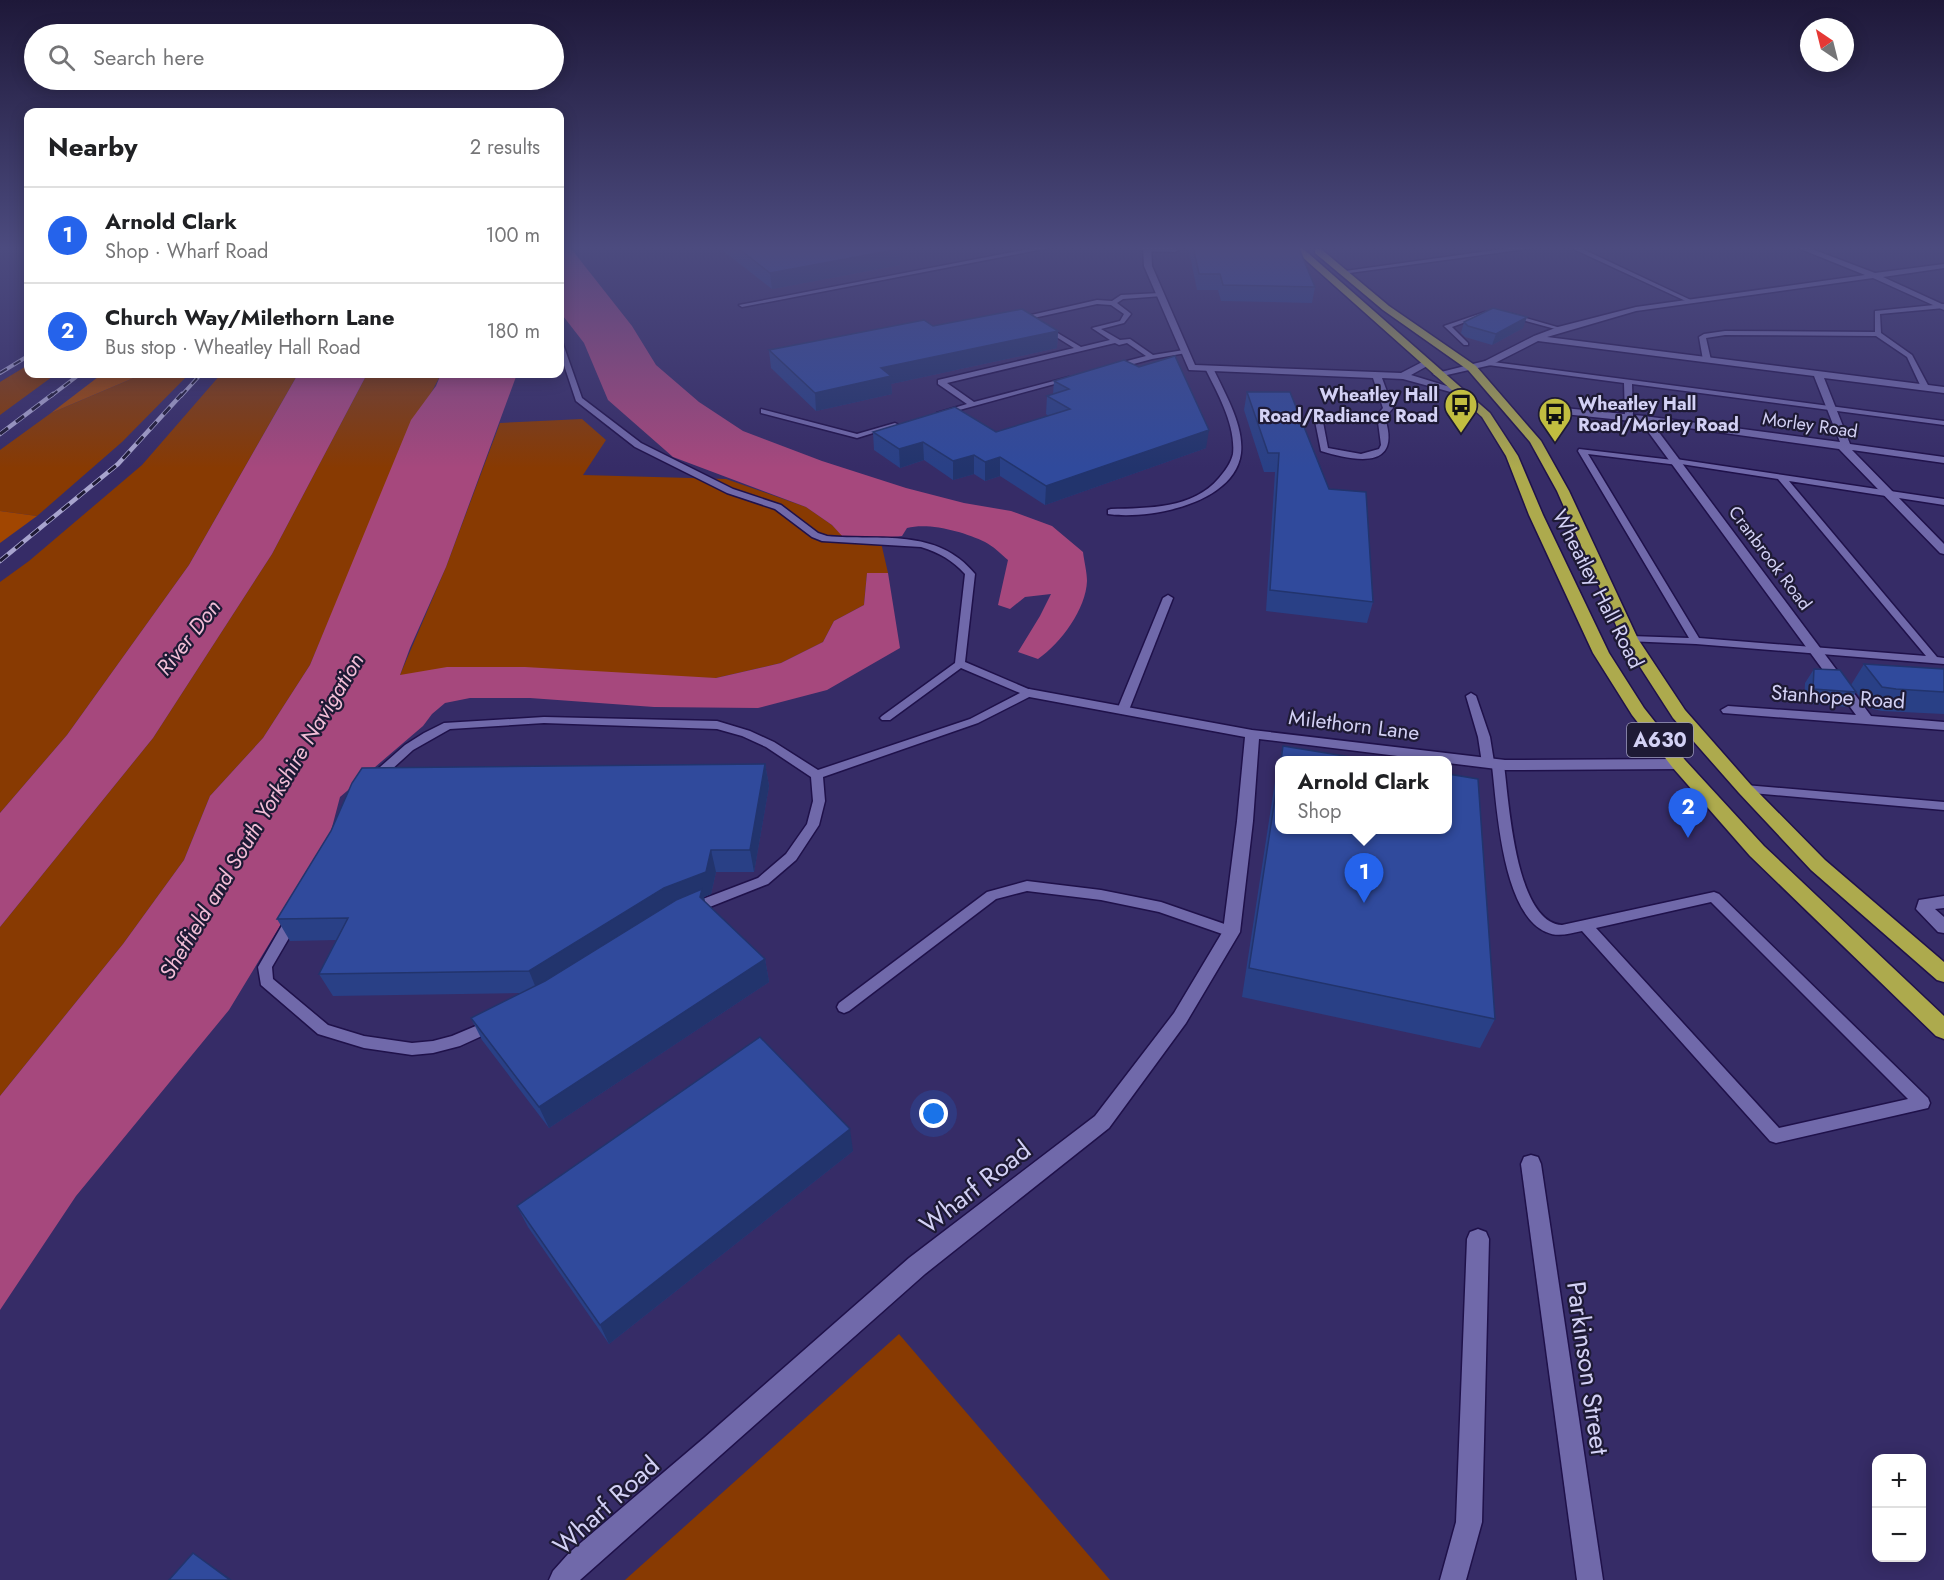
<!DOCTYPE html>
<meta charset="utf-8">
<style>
:root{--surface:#fff;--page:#f2f2f2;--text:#202124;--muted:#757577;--line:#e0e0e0;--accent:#2563eb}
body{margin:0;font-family:Jost,sans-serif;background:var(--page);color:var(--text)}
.controls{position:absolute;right:18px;bottom:18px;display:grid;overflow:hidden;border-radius:12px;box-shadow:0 3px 15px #0003}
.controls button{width:54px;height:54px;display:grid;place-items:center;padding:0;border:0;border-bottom:2px solid var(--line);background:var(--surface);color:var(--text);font:30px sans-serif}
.compass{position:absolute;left:1800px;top:18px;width:54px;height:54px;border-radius:50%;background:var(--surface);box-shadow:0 3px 15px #0003;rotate:325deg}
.you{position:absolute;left:934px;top:1114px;width:21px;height:21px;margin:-15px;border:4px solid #fff;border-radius:50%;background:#1a73e8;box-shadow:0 0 0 9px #1a73e833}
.badge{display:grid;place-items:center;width:39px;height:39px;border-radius:50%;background:var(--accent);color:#fff;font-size:20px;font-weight:700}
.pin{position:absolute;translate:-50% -50px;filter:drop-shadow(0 2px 3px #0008)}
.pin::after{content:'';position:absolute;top:32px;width:21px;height:18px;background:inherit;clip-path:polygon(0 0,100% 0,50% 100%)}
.popup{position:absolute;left:1275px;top:756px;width:177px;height:78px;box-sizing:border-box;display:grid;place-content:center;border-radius:12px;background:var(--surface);filter:drop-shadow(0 2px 4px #0005);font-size:20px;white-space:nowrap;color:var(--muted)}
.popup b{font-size:22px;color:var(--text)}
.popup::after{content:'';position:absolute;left:50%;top:100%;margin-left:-12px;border:12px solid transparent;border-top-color:var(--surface)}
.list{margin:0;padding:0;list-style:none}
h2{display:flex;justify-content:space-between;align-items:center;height:78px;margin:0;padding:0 24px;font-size:26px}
h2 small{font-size:20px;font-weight:400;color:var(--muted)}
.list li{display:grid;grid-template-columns:39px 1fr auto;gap:18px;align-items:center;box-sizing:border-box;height:96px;padding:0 24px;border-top:2px solid var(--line)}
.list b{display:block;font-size:22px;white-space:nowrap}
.list p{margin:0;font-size:20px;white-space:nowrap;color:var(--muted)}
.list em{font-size:20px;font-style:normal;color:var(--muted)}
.icon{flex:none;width:33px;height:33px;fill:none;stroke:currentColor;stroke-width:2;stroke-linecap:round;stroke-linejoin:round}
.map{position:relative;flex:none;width:1944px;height:1580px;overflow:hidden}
.search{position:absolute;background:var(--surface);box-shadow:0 3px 15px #0003;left:24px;top:24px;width:540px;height:66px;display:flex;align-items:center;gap:15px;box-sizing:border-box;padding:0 21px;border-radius:33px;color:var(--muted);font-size:22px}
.panel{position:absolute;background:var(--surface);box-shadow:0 3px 15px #0003;left:24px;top:108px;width:540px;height:270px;border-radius:12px}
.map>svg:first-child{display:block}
.green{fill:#883a02}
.forest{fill:#a14601}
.water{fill:#a6487d}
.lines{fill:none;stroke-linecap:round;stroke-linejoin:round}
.lane-casing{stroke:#1f114a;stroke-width:3}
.street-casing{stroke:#1f114a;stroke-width:3}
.highway-casing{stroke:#1f114a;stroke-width:3}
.lane{fill:#7069aa;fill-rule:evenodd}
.street{fill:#7069aa;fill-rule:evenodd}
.highway{fill:#adaa4d;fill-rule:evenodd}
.rail-far1-casing{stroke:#a8a4ce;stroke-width:4}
.rail-casing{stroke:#a8a4ce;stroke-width:4.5}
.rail-far1{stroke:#1e1a35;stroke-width:2;stroke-dasharray:8;stroke-linecap:butt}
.rail{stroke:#1e1a35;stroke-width:3;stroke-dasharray:10;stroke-linecap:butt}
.wall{fill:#294086}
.shaded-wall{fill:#22346d}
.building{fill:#304a9c;stroke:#22346d;stroke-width:1.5}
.labels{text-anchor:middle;stroke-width:4.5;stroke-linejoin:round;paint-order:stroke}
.far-poi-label{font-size:18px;font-weight:bold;fill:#d3d1f5;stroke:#1e1a35;text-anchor:end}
.far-street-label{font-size:18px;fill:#d3d1f5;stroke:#1e1a35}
.shield{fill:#1e1a35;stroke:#9d9abb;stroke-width:1.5}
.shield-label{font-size:20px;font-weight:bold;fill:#d3d1f5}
.street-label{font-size:21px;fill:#d3d1f5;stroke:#1e1a35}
.water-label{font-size:22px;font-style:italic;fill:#f2bed7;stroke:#1e1a35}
.near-street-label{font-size:26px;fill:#d3d1f5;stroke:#1e1a35}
</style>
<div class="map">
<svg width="1944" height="1580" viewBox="0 0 1944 1580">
<rect width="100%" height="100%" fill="#362c67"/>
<g class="green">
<polygon points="28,365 28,374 56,374 0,415 0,382"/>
<polygon points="143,374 189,374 122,442 37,516 0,511 0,450 51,413"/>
<polygon points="221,374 298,374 189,565 67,735 0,813 0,582 29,561 142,465"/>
<polygon points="367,374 441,374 394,466 310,665 263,738 210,796 184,860 123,944 0,1096 0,927 153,738 272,554"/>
<polygon points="582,419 606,440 583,475 726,479 806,507 832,525 844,537 880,538 888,573 867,573 864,605 834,621 823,642 781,663 716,678 400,675 446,567 500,423"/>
<polygon points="899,1334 1110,1580 625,1580"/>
</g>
<g class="forest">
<polygon points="102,374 143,374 51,413"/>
<polygon points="0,511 37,516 0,543"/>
</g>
<g class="water">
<path d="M560 246H569L632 326 656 365 699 402 743 431 822 461 906 488 964 503 1011 511 1052 526 1083 552C1084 561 1087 572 1087 581 1086 609 1061 643 1038 659L1018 652 1040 616 1051 594 1025 597 1010 609 998 605 1008 560C1001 554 993 546 985 542 965 532 929 522 907 528L902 536 880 538 843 537 832 525 806 507 673 457 608 400 584 343 560 312Z"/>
<polygon points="298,374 367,374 272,554 153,738 0,927 0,813 67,735 189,565"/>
<polygon points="441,374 517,374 446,567 410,648 400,675 447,667 525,667 716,678 781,663 823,642 834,621 864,605 867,573 888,573 900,648 827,690 758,708 654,707 530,698 470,698 445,703 432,714 423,726 340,797 326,850 229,1010 76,1196 0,1310 0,1096 123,944 184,860 210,796 263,738 310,665 411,420 436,386"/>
</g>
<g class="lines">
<g class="lane-casing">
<g id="lane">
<polygon points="1044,246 1059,246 742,307 739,305"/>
<polygon points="1567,246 1576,246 1695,302 1690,303"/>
<polygon points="1147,248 1175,248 1178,250 1175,252 1145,251"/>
<polygon points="1160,293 1163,295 1162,296 1123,299 1117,303 1130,313 1131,314 1124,323 1101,329 1120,340 1130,339 1153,355 1184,350 1187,352 1186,353 1152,359 1115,369 1111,367 1112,365 1146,356 1127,343 1119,345 1115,343 947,383 974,402 1069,377 1073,379 941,415 937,413 967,404 938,384 938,380 1074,348 1042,328 1042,326 1046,326 1081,347 1110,340 1092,328 1120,321 1124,314 1111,305 1097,304 1020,321 1018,320 1018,318 1097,300 1112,301 1121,295"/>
<polygon points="1944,304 1944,308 1880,314 1881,333 1912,355 1929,387 1925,389 1921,387 1907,357 1876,336 1725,335 1706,338 1711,360 1707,362 1703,360 1699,337 1704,334 1725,331 1875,332 1875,311"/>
<polygon points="1485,312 1490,313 1452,327 1468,343 1468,345 1464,345 1444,326"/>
<polygon points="1508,314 1512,314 1564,329 1559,330 1508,316"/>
<path d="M560 342 563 344 582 398 641 443 733 489 781 505 818 533 827 536C880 541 937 527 975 574L965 662 1033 691 1034 693 1033 695 978 723 823 777 825 801 819 825 796 860 768 884 692 914 687 913 685 909 687 905 758 878 786 854 807 824 813 801 811 777 766 747 742 736 717 729 544 723 450 729 413 750 379 781H371L369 778 371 775 405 745 424 733 444 723 544 717 717 721 750 731 774 742 818 770 970 719 1020 693 961 668 890 720H882L880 718 882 716 955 663 965 574C952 560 940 553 921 547L822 541 812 537 775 509 727 493 635 447 576 401 560 353Z"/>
<polygon points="1485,361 1944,421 1944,425 1632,384 1633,418 1629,420 1625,418 1624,383 1488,365 1484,363"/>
<path d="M1207 368 1214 370C1225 394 1244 425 1241 453 1235 504 1148 520 1108 514V510L1111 509C1148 508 1193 509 1219 478 1225 471 1231 463 1233 454 1236 426 1218 394 1206 370Z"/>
<polygon points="761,409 857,434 895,423 899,425 857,438 761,413"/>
<path d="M1330 414 1385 418C1402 471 1354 461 1321 451L1315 421ZM1331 418 1378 422 1381 445 1379 449 1361 454 1328 448 1323 422Z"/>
<path d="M1579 449 1673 460 1676 459 1944 499V505L1789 481 1937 657 1944 658V664L1696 644 1626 641 1625 639 1626 637 1630 636 1689 638 1578 451ZM1588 454 1678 465 1681 464 1778 479 1926 656 1699 638Z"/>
<polygon points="1168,595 1173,598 1129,710 1123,713 1119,712 1117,710 1163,598"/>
<path d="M1471 693 1476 696 1490 737 1494 762 1498 761 1504 765C1509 801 1515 922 1562 925L1714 892 1719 894 1928 1098 1930 1103 1928 1108 1776 1143 1770 1141 1582 931C1570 933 1558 938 1546 932 1502 913 1497 807 1492 766L1488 767 1482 763 1478 737 1466 696ZM1711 902 1908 1099 1779 1128 1596 928Z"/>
<polygon points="1745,785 1944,802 1944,810 1741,792 1739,789 1741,786"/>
<polygon points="1027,881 1101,890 1161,902 1236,928 1238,932 1236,936 1231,937 1159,912 1101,900 1027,891 996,899 849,1011 844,1013 839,1011 837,1007 839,1003 987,892"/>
<polygon points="293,914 298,915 300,919 272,967 273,979 328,1025 364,1036 412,1043 433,1041 452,1036 490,1020 495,1022 497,1026 495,1030 460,1046 433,1053 412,1055 364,1048 318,1034 261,985 258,967 288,915"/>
</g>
</g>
<g class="street-casing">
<g id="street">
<polygon points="1143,246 1151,246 1152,266 1195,365 1401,373 1426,360 1430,363 1429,365 1411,375 1463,391 1458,394 1403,379 1382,378 1393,408 1382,421 1379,422 1374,419 1383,408 1373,378 1189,370 1144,266"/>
<polygon points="1524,246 1548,246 1342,274 1338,272"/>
<polygon points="1793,246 1804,246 1875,273 1944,264 1944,268 1883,277 1944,305 1944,310 1873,278 1636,311 1547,337 1944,387 1944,393 1824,378 1850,444 1944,457 1944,463 1852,450 1944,544 1944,554 1940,553 1839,449 1652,423 1871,716 1944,722 1944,730 1723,713 1721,710 1728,706 1856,715 1641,422 1564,414 1559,411 1564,408 1644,416 1840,442 1814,376 1538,341 1491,365 1438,377 1433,374 1485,361 1534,336 1558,327 1636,307 1865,275"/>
<polygon points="1029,689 1252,730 1505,760 1679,759 1686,764 1679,769 1505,770 1448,763 1448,760 1430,760 1259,739 1253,821 1240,932 1186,1023 1109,1128 925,1274 580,1580 549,1580 553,1571 570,1552 704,1438 909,1258 1095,1116 1174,1013 1223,931 1237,821 1245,737 1024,696 1022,693"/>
<polygon points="1944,896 1944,908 1935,909 1944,917 1944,933 1938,932 1916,909 1919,900"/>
<polygon points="1531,1155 1538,1157 1541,1164 1603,1580 1577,1580 1521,1164 1524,1157"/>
<polygon points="1478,1229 1486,1232 1489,1239 1482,1522 1466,1580 1440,1580 1456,1522 1467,1239 1470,1232"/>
</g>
</g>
<g class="highway-casing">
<g id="highway">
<polygon points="1290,246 1300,246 1490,413 1518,456 1543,515 1609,653 1644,708 1685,760 1764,846 1944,1016 1944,1039 1936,1036 1750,856 1673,768 1632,715 1593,653 1529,515 1506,456 1482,417"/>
<polygon points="1315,249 1321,249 1389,306 1476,366 1541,441 1569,491 1638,639 1685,710 1751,785 1825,860 1944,962 1944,982 1937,980 1811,870 1739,793 1673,718 1622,639 1557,491 1530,442 1468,370 1383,310 1315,253"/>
</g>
</g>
<use href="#lane" class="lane"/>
<use href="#street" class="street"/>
<use href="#highway" class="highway"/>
<g class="rail-far1-casing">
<g id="rail-far1">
<polyline points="0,373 28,356"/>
<polyline points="51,396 80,374"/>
<polyline points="181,396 201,374"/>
</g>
</g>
<g class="rail-casing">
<g id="rail">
<polyline points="0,434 53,394"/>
<polyline points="0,561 118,464 182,394"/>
</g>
</g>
<use href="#rail-far1" class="rail-far1"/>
<use href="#rail" class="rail"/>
</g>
<g class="wall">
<polygon points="721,246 895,246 899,249 900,265 772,289 722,250"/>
<polygon points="1188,246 1298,246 1315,287 1312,303 1221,301 1218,290 1197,290"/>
<polygon points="1464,322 1523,328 1492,345 1465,337 1461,333"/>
<polygon points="933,326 1058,331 1057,348 891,384 892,394 816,411 771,368 769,350"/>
<polygon points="1054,381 1206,448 1045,505 1000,476 985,481 974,474 953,480 924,460 900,468 874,450 873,432 996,432 1049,416 1046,414 1047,396 1053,394"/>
<polygon points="1247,392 1373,602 1367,623 1266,611 1275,472 1264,472 1244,410"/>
<polygon points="1864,664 1944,669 1944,714 1882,711 1868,708 1856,692 1847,707 1804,703 1805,683 1814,669 1851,685"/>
<polygon points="1283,746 1369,760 1280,760 1280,830 1495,1019 1480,1048 1242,997 1276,775"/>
<polygon points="765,764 769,786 754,872 716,872 711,894 704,897 705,902 765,959 769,982 549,1128 482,1040 471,1018 521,993 333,996 319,974 336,940 290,941 277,919 331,831"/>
<polygon points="853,1151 609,1344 528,1227 517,1206"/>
</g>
<g class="shaded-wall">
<polygon points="899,249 900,265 772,289 770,273"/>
<polygon points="1527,317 1523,328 1492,345 1496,334"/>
<polygon points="1058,331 1057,348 891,384 892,394 816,411 815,393 881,368"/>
<polygon points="1209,430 1206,448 1045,505 1046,486"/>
<polygon points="923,442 924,460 900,468 899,449"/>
<polygon points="974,455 974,474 953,480 953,461"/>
<polygon points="1000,457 1000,476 985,481 985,462"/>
<polygon points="765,764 769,786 754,872 750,850"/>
<polygon points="711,850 716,872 711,894 704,897 707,912 538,993 529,971 664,888"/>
<polygon points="765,959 769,982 549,1128 539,1107"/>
<polygon points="850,1129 853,1151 609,1344 600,1325"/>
<polygon points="193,1553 215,1568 232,1580 230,1580"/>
</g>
<g class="building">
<polygon points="735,246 895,246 899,249 770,273"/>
<polygon points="1193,246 1298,246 1315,287 1223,285 1220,274 1199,274"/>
<polygon points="1493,308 1527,317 1496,334 1468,326 1464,322"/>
<polygon points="1022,309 1058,331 881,368 891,376 815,393 769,350 924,320 933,326"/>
<polygon points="1175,356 1209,430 1046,486 1000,457 985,462 974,455 953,461 923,442 899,449 873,432 955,407 996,432 1070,409 1047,396 1069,389 1054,381 1124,360 1139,367"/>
<polygon points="1247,392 1290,392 1329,489 1366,492 1373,602 1270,590 1279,453 1268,453"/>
<polygon points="1864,664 1944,669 1944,692 1896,689 1882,687"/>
<polygon points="1814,669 1840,670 1856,692 1813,689"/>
<polygon points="1283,746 1369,760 1281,760"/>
<polygon points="765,764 750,850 711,850 706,872 664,888 529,971 319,974 348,918 277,919 331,831 352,783 362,768"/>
<polygon points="1280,766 1280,830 1448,830 1448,774 1478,779 1495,1019 1249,968"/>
<polygon points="702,889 700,897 765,959 539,1107 471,1018 545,981 676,900"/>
<polygon points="760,1037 850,1129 600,1325 517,1206"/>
<polygon points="193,1553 230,1580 169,1580"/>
</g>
<linearGradient id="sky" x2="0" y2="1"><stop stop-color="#1e1839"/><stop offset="0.53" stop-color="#4c4b7f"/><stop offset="1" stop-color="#4c4b7f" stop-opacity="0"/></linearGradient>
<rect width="1944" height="468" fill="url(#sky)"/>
<defs>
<g id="bus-pin" transform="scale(1.725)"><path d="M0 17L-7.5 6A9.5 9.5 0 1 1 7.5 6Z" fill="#c1bd40" stroke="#1e1a35"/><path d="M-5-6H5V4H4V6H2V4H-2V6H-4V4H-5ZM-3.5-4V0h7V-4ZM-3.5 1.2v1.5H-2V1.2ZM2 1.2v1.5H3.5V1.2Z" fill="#111"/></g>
</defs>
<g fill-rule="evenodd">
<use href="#bus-pin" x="1461" y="405"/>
<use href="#bus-pin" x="1555" y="414"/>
</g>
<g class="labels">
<g class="far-poi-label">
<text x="1438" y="401">Wheatley Hall<tspan x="1438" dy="21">Road/Radiance Road</tspan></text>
<text x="1578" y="410" text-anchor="start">Wheatley Hall<tspan x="1578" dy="21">Road/Morley Road</tspan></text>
</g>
<g class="far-street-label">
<text transform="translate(1810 425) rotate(8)" y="6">Morley Road</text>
<text transform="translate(1770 558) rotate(53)" y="6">Cranbrook Road</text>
</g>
<rect class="shield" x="1627" y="723" width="66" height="34" rx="4.5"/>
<g class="shield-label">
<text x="1660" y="747">A630</text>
</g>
<g class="street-label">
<text transform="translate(1598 589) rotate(63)" y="7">Wheatley Hall Road</text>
<text transform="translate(1838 697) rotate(4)" y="7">Stanhope Road</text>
<text transform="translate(1354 725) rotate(7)" y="7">Milethorn Lane</text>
</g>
<g class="water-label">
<text transform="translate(188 637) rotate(-52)" y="8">River Don</text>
<text transform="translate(261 816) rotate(-59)" y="8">Sheffield and South Yorkshire Navigation</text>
</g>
<g class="near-street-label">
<text transform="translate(975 1187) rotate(-38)" y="9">Wharf Road</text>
<text transform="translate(1588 1368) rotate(82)" y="9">Parkinson Street</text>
<text transform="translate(606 1505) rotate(-42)" y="9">Wharf Road</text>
</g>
</g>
</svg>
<div class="controls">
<button>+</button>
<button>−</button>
</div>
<svg class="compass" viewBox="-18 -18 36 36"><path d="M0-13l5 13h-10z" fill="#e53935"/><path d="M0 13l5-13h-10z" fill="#757577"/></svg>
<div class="you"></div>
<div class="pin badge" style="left:1364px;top:903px">1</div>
<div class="popup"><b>Arnold Clark</b>Shop</div>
<div class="pin badge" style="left:1688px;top:838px">2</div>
<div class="search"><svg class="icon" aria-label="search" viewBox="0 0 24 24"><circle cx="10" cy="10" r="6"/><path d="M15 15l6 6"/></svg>Search here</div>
<section class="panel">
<h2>Nearby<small>2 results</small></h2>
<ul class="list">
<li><span class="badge">1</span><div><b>Arnold Clark</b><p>Shop · Wharf Road</p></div><em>100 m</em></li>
<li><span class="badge">2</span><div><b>Church Way/Milethorn Lane</b><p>Bus stop · Wheatley Hall Road</p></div><em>180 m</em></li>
</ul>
</section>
</div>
